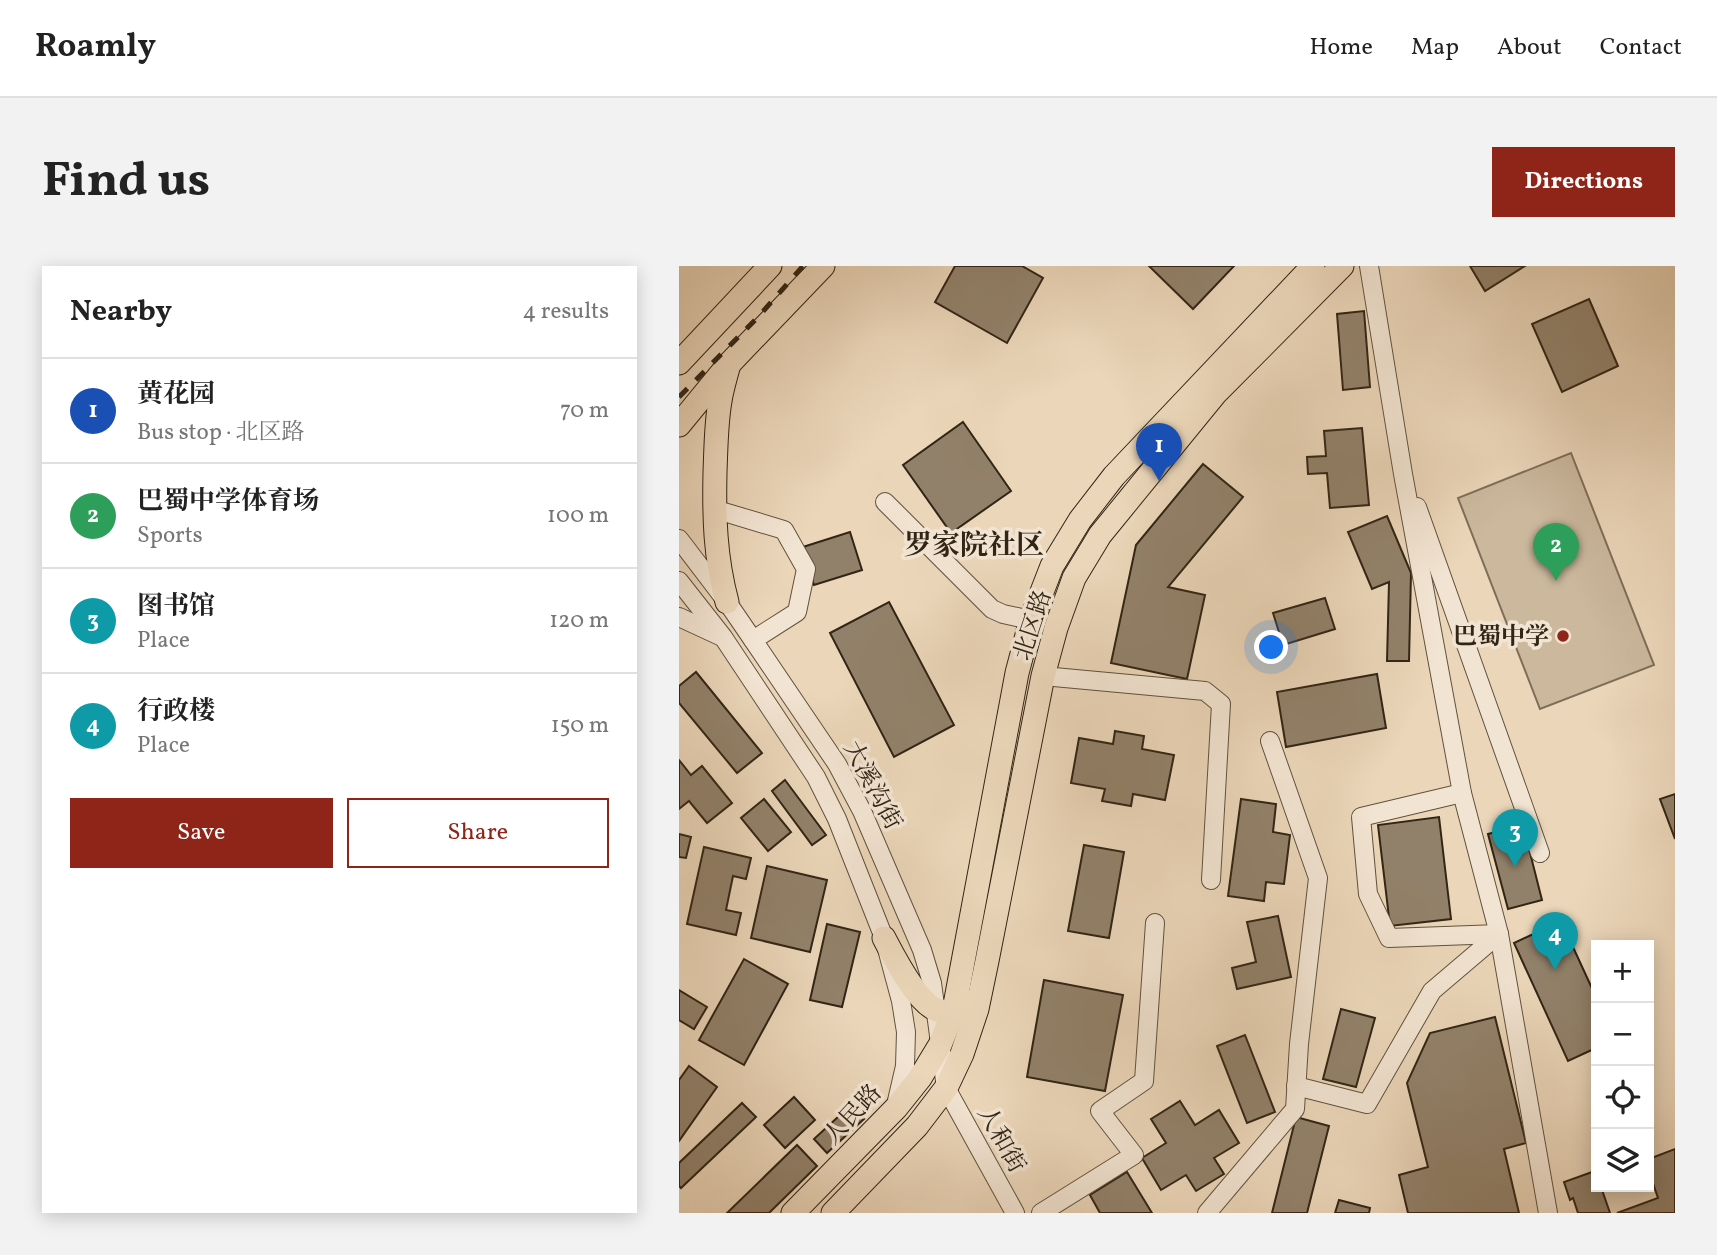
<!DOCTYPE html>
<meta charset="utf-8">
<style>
:root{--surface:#fff;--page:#f2f2f2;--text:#222;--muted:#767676;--line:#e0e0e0;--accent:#8f2418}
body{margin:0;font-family:Vollkorn,"Noto Serif SC",serif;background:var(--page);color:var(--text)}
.controls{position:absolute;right:21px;bottom:21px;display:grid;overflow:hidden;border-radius:0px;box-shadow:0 4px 18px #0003}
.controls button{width:63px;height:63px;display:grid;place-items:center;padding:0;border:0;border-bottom:2px solid var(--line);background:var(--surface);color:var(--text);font:35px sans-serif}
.you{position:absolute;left:593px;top:382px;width:24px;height:24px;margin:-18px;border:5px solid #fff;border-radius:50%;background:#1a73e8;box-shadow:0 0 0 10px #1a73e833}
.badge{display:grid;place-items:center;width:46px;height:46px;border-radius:50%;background:var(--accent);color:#fff;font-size:23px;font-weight:700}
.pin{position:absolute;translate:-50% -58px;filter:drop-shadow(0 2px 4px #0008)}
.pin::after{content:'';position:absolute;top:37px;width:24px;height:21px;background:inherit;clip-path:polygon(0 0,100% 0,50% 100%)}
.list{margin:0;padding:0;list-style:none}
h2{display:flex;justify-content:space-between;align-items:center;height:91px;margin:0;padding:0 28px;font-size:30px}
h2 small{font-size:23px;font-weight:400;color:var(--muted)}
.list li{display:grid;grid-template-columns:46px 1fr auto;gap:21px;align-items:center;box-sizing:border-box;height:105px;padding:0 28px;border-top:2px solid var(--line)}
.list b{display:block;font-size:26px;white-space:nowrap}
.list p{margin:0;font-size:23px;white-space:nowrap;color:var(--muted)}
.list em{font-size:23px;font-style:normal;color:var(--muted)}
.actions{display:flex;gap:14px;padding:21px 28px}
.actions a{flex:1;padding:16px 0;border:2px solid var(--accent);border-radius:0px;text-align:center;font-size:24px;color:var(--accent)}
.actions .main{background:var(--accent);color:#fff}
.icon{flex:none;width:38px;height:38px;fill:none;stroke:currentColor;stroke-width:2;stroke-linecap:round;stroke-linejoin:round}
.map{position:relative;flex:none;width:996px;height:947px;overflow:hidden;border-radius:0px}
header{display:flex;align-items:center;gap:42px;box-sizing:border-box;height:98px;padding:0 35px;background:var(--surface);border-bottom:2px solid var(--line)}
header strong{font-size:33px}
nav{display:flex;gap:38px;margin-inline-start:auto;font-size:24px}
.intro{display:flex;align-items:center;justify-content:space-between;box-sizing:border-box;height:168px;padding:0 42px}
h1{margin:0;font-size:49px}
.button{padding:18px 32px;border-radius:0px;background:var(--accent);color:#fff;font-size:24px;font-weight:700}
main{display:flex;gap:42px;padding:0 42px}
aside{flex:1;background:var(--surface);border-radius:0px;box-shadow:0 4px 18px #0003}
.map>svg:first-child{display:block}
.green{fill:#cbb89d;stroke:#7e6e59;stroke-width:2}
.building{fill:#92816a;stroke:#312515;stroke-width:2}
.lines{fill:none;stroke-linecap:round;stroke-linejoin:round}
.minor-casing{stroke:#60513e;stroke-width:20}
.major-casing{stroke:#312515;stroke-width:25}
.minor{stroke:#f2e4d2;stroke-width:18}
.major{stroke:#ebd6b9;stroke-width:23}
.rail{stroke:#312515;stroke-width:5;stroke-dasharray:12 12;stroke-linecap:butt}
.poi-dot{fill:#8f2418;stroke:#f2e4d2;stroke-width:2.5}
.labels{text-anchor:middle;stroke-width:7;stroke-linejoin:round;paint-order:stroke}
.street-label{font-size:24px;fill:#312515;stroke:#f2e4d2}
.poi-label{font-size:24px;font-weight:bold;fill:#312515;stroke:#f2e4d2;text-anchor:end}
.quarter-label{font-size:28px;font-weight:bold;fill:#312515;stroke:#f2e4d2}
</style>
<header>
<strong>Roamly</strong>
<nav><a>Home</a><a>Map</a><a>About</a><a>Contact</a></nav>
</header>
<div class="intro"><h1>Find us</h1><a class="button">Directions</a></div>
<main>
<aside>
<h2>Nearby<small>4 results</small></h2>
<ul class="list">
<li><span class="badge" style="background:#1a4fb4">1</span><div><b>黄花园</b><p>Bus stop · 北区路</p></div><em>70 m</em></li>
<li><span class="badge" style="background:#2e9e5b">2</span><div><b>巴蜀中学体育场</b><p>Sports</p></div><em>100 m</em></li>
<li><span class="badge" style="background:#0f9aa8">3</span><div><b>图书馆</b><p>Place</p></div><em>120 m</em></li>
<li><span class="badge" style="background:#0f9aa8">4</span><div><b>行政楼</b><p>Place</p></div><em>150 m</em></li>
</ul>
<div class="actions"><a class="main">Save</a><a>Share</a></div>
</aside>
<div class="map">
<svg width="996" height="947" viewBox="0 0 996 947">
<rect width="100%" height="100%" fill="#ebd6b9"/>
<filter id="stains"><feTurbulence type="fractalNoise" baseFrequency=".00286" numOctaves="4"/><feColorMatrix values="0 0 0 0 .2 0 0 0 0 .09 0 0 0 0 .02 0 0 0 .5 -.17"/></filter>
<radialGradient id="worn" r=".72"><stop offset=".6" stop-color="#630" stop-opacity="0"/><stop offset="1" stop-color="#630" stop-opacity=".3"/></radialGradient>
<polygon class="green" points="892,187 975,399 861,443 779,232"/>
<g class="building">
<polygon points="276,0 343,0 364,12 328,77 256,36"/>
<polygon points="470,0 555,0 514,43"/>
<polygon points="791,0 846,0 806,25"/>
<polygon points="910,33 939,100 883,126 853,58"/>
<polygon points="685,45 691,121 664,124 658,48"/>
<polygon points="284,156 332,225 272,267 224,199"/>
<polygon points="683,162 690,239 651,242 648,207 629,208 628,191 647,190 645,165"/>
<polygon points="524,198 564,231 489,321 526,329 508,413 432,397 457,279"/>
<polygon points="708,250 732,307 730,395 708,395 710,316 693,323 669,266"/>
<polygon points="171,266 183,304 135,319 124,281"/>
<polygon points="646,332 656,363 604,379 594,347"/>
<polygon points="210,336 275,459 215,491 151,367"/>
<polygon points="17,406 83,487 58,507 0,437 0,420"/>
<polygon points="698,408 707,462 607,481 598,426"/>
<polygon points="436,465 465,470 463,483 495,489 486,534 454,528 452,540 423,535 426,523 392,517 400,472 434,478"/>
<polygon points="0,494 12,509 23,500 53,537 28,557 10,535 0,543"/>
<polygon points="106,514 147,569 133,579 93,525"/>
<polygon points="996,528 996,573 981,533"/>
<polygon points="85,533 112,566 89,585 62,552"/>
<polygon points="562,533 597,538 594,566 611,569 605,618 587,616 585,635 549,630"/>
<polygon points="760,551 772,653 711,660 699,559"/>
<polygon points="844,559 863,634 829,643 809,568"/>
<polygon points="0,568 12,571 7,592 0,591"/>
<polygon points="405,579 445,586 430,672 389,665"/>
<polygon points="25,581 72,592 67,613 54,610 47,644 62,647 57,669 8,658"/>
<polygon points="88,600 148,614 131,686 72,672"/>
<polygon points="599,650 612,711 558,723 553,702 577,696 568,656"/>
<polygon points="882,655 917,731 917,782 889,795 835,677"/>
<polygon points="148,658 181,666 163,741 131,734"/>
<polygon points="65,693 109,718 65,799 20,774"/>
<polygon points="365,714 444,729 426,825 348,811"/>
<polygon points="0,724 28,741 15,763 0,754"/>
<polygon points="662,743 696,752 677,821 644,813"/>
<polygon points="816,751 847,877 825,883 840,947 729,947 720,909 749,901 728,817 751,767"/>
<polygon points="566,769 596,846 568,857 538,780"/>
<polygon points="10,800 38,821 0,875 0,814"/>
<polygon points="115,831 136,854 106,882 85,859"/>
<polygon points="501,835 516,859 540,844 560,877 535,892 545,908 517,925 507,909 482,924 463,892 487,877 472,853"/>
<polygon points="63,837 77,851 2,922 0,920 0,897"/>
<polygon points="172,839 185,853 148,887 135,873"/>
<polygon points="617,851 650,860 628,947 593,947"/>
<polygon points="118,879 138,900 90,947 48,947"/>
<polygon points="996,883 996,947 938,947 979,932 970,906 970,893"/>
<polygon points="916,905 917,921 922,921 931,947 899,947 894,932 891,934 885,916"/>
<polygon points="448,906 473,947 421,947 411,929"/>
<polygon points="660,934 691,942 690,947 656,947"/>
</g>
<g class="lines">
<g class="minor-casing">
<g id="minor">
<polyline points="690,0 724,208 783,527 820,668 869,947"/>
<polyline points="206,236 313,343 324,348 352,354"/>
<polyline points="738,241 861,587"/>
<polyline points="35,243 105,264 127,303 118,346 74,374"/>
<polyline points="0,273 48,336 74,374 158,498 183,545 243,684 253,717 267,822 336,947"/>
<polyline points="0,315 44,371 137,511 158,553 205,672 222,735 227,766 226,800 217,839"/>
<polyline points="0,351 41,370"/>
<polyline points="364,410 526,425 542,438 532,614"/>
<polyline points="783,527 682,551 689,628 710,672 820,668"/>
<polyline points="617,820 688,838 753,725 820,668"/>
<polyline points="362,947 455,889 421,845 465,815 476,657"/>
<polyline points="528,947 616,843 620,778 639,612 591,475"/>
</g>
</g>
<g class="major-casing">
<g id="major">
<polyline points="0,97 91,0"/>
<polyline points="0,159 50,98 144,0"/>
<path d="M48 336C36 291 35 251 36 206 37 182 37 158 41 135 43 122 47 110 50 98"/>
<path d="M205 672C215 691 238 737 258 744 268 748 277 743 284 737"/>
<polyline points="114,947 217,842 241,812 261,779 275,744 338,407 352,354 373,300 401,254 435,210 634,0"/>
<polyline points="154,947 238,860 267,822 283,788 298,743 308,695 364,410 377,362 395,312 421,269 536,128 663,0"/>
</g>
</g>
<use href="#minor" class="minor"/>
<use href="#major" class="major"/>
<polyline class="rail" points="0,131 80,50 124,0"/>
</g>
<circle class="poi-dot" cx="884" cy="370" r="7"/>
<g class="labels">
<g class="street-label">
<text transform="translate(353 359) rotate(-72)" y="8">北区路</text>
<text transform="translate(194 519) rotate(62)" y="8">大溪沟街</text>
<text transform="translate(173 848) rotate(-47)" y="8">人民路</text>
<text transform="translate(323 873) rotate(61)" y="8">人和街</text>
</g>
<g class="poi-label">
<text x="870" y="378">巴蜀中学</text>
</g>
<g class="quarter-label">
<text x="295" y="288">罗家院社区</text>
</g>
</g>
<rect width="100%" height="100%" filter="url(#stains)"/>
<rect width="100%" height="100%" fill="url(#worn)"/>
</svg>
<div class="controls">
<button>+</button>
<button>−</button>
<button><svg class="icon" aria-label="locate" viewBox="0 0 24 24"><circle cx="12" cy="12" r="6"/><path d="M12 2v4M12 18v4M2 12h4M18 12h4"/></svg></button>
<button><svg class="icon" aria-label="layers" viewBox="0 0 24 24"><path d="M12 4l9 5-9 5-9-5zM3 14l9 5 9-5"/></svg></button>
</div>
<div class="you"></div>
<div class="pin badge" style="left:480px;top:215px;background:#1a4fb4">1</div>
<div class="pin badge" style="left:877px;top:315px;background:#2e9e5b">2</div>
<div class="pin badge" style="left:836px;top:601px;background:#0f9aa8">3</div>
<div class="pin badge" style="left:876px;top:704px;background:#0f9aa8">4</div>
</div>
</main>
